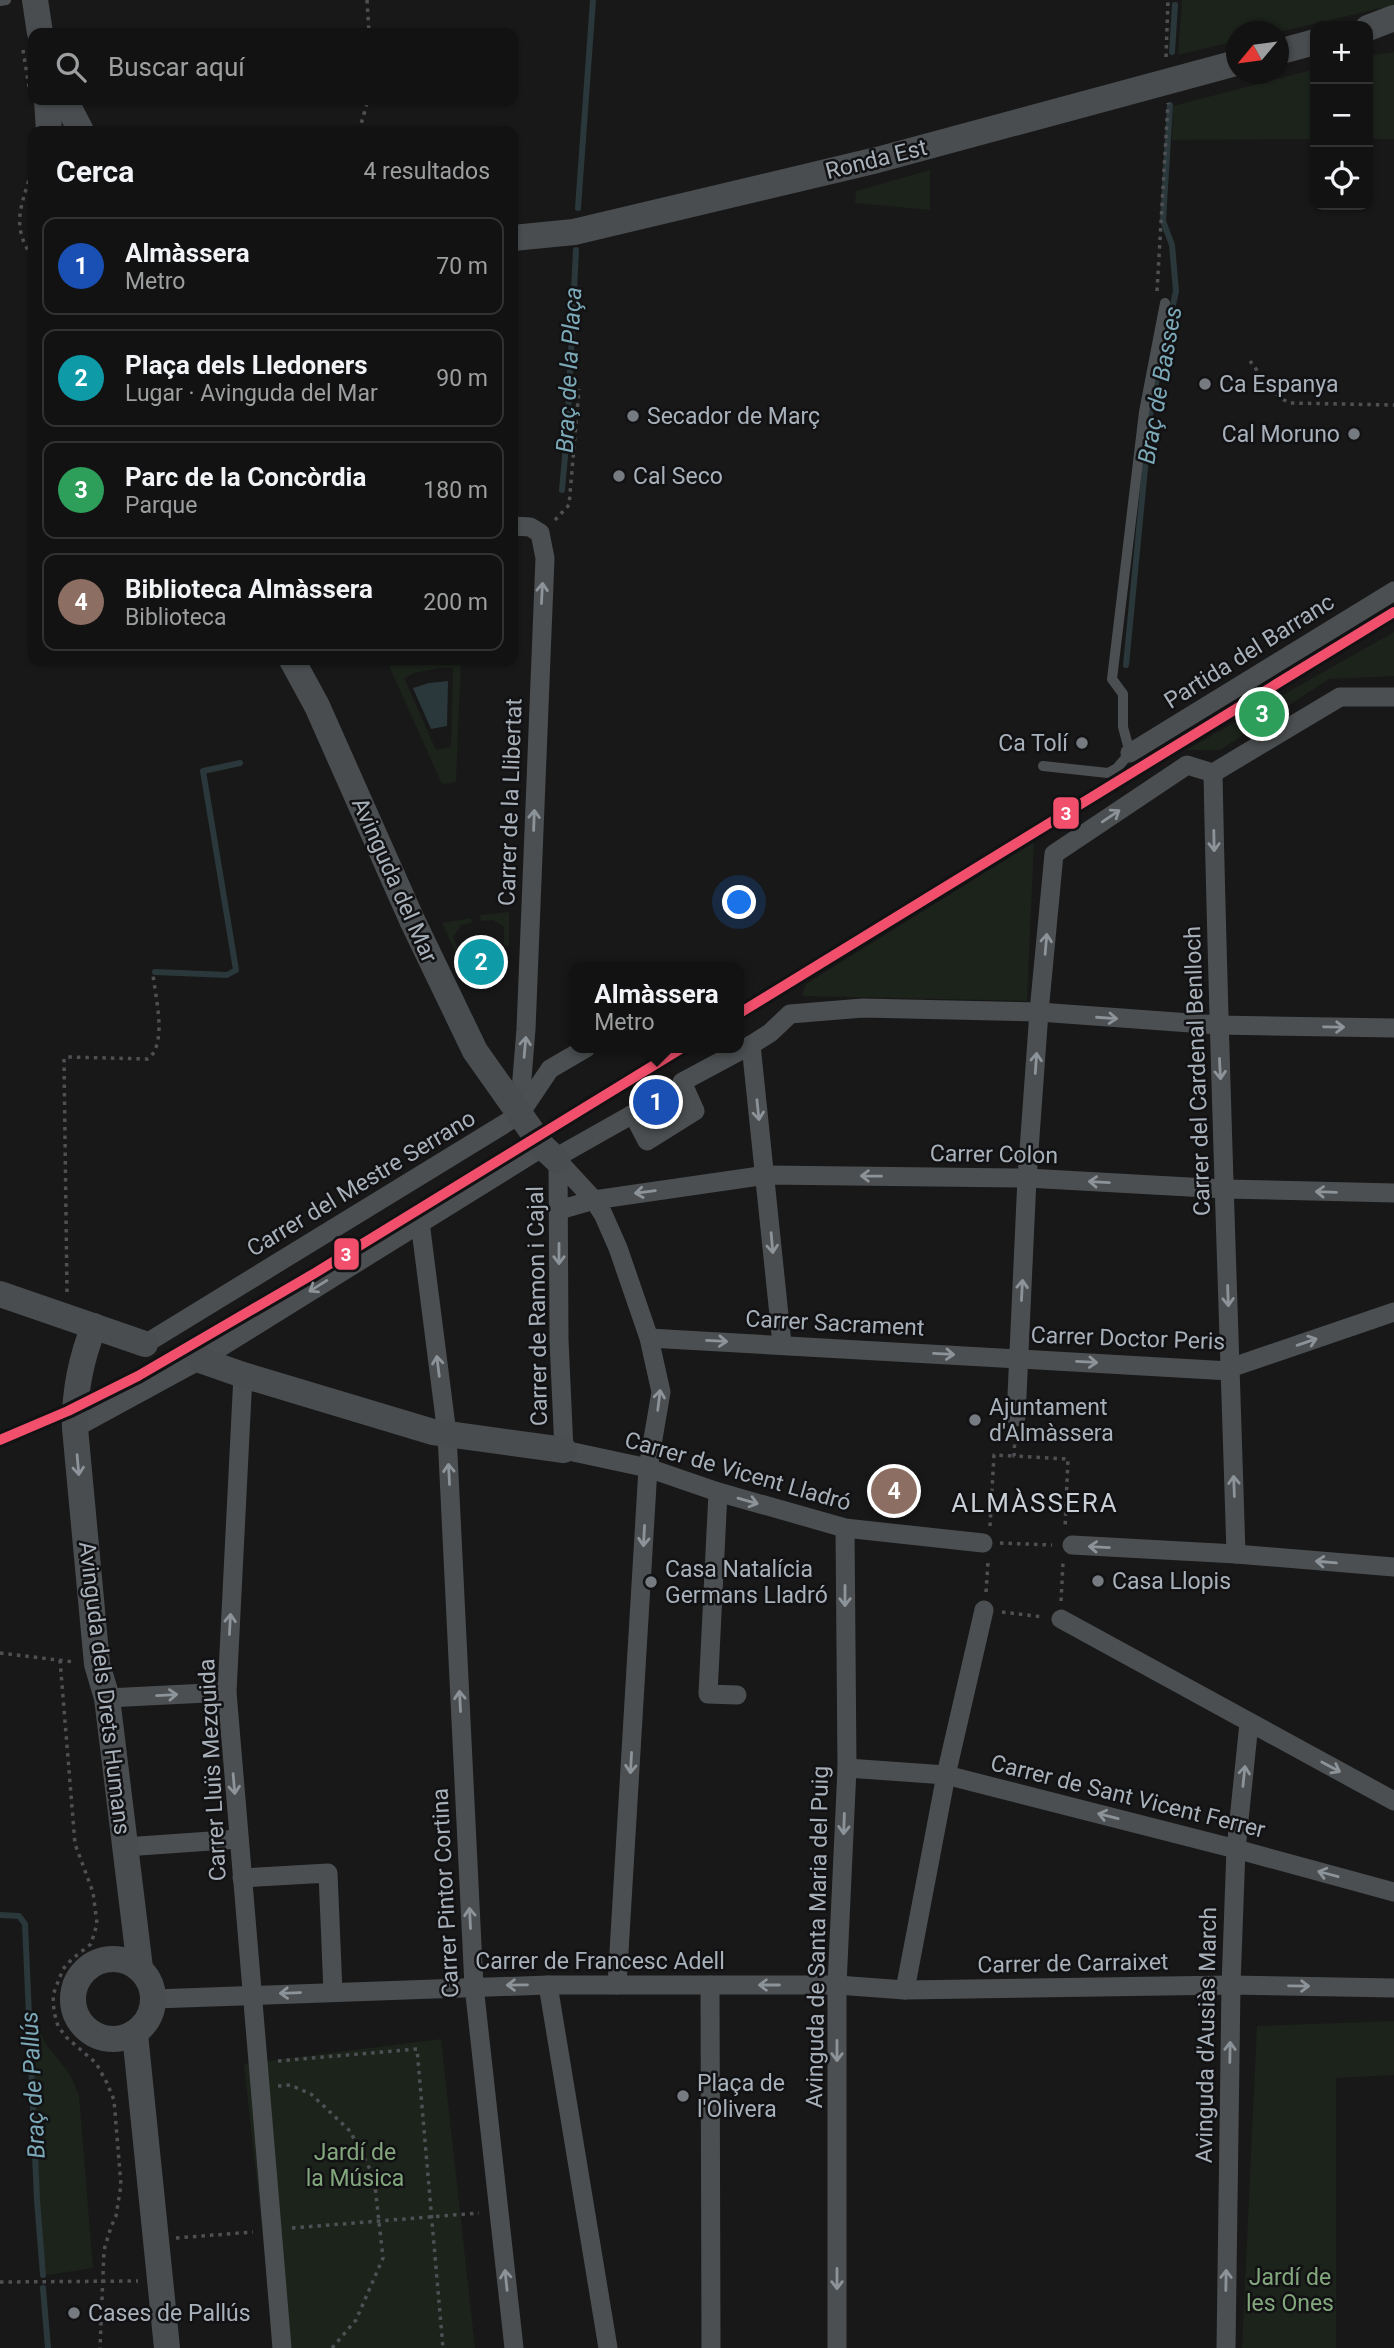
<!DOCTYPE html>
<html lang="es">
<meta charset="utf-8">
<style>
:root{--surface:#121212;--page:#1b1b1b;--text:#f1f3f6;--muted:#9c9e9f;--line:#313232;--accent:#db2777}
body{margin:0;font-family:Roboto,sans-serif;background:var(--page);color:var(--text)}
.controls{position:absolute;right:21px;top:21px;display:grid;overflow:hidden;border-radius:14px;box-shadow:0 2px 5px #0004}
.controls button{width:63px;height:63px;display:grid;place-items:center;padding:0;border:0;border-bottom:2px solid var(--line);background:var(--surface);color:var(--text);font:35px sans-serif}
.compass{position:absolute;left:1226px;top:21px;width:63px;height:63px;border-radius:50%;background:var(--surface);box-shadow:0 2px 5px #0004;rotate:241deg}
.you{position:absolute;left:740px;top:903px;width:24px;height:24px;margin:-18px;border:5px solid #fff;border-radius:50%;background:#1a73e8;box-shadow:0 0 0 10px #1a73e833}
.badge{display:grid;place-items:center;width:46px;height:46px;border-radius:50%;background:var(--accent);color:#fff;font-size:23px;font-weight:700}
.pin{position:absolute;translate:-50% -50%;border:4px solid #fff;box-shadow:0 2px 7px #0006}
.popup{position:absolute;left:569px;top:962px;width:175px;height:91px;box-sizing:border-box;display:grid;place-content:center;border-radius:14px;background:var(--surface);filter:drop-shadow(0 2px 5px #0005);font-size:23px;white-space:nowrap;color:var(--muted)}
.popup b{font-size:26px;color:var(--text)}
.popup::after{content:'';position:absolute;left:50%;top:100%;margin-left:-14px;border:14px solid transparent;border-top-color:var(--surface)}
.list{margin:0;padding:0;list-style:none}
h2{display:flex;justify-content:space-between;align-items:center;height:91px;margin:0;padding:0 28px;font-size:30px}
h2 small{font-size:23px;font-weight:400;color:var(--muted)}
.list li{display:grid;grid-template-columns:46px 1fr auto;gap:21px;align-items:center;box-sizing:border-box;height:98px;margin:0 14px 14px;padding:0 14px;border:2px solid var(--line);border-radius:14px}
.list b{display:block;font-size:26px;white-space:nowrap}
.list p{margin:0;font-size:23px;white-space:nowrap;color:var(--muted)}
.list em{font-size:23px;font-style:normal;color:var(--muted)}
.icon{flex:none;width:38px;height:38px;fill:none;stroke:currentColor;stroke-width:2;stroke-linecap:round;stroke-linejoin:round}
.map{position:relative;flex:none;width:1394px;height:2348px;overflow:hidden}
.search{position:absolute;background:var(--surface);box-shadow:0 2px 5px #0004;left:28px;top:28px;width:490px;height:77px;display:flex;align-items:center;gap:18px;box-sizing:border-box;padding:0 24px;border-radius:14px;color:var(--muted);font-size:26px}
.panel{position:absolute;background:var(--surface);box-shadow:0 2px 5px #0004;left:28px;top:126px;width:490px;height:539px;border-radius:14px}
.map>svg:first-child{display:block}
.green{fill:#1c231b;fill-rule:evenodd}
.water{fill:#2a373b}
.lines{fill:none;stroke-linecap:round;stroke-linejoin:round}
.stream{stroke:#2a373b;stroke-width:6}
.path{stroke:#4e5053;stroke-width:3.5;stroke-dasharray:3.5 5;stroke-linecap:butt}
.lane{stroke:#4c4f51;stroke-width:10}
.street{stroke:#4c4f51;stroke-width:19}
.secondary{stroke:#4a4d4f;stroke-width:26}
.metro-1-casing{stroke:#121214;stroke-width:16}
.metro-1{stroke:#f14f6b;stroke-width:10}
.oneway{stroke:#8c949a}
.oneway2{stroke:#8c939a}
.poi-dot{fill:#767b81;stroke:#121214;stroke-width:2.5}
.labels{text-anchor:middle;stroke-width:5;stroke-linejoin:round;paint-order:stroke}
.street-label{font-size:23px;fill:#a8b1ba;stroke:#121214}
.poi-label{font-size:23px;fill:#a8b1ba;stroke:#121214;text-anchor:start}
.park-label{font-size:23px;fill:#83a77d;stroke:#121214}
.water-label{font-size:24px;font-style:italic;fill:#7ca9b8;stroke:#121214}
.quarter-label{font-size:26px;letter-spacing:2px;fill:#c9cfd6;stroke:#121214}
.line-badge{stroke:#121214;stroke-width:2.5}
.badge-label{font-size:19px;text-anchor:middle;font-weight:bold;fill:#fff}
</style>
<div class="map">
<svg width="1394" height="2348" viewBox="0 0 1394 2348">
<rect width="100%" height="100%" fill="#181818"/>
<g class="green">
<polygon points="1182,0 1394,0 1394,5 1279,32 1236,32 1236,41 1178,55"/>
<polygon points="1394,52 1394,139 1368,139 1368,56"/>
<polygon points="1315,69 1315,139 1172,140 1173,106"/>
<polygon points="930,170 930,210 855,203 856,191"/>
<polygon points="1394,632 1394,676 1329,679 1220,750 1186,750"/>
<path d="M410 660H461L456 782 442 784 389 666ZM439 668H453L451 747 436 750 404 678 414 673Z"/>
<polygon points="1034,842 1027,1001 802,996 806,984"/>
<polygon points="509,912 509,946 504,946 504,927 493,920 481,921 480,915"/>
<polygon points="471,918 472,923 461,925 453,937 461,956 458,958 442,923"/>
<polygon points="34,2020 46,2044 69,2073 79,2095 93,2268 48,2275 46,2273 38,2198 30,2021"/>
<polygon points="1394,2021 1394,2075 1336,2078 1336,2348 1242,2348 1257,2026"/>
<polygon points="441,2039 475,2348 275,2348 244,2064"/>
</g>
<polygon class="water" points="448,681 447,726 431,729 413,688 429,683"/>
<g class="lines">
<g class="stream">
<polyline points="1172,52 1175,5"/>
<polyline points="578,208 593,0"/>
<polyline points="562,490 567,434 576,250"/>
<polyline points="1126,665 1151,406 1176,291 1172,245 1163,221 1170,105"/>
<polyline points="155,972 227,975 236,970 203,771 240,763"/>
<polyline points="0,1915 19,1916 25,1924 37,2200 43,2275"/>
<polyline points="43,2288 48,2348"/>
</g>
<g class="path">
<polyline points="367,0 369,33"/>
<polyline points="23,50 29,87"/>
<polyline points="1166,57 1168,0"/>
<polyline points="359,131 368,100"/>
<path d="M33 147C35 192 2 215 33 258"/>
<polyline points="1157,291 1168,103"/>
<path d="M1250 361C1261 375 1273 396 1290 403L1394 405"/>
<polyline points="555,520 569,505 579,389"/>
<path d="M67 1292 64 1059 67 1057 148 1059C168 1043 155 997 153 974"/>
<polyline points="1015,1436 1014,1456 1068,1459 1065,1528"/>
<polyline points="990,1526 994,1455 1014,1456"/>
<polyline points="1000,1543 1052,1545"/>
<polyline points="986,1592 988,1562"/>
<polyline points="1061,1601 1063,1563"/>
<polyline points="1002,1612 1043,1617"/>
<polyline points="0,1653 74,1662"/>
<polyline points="60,1660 75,1844 93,1892 97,1924 91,1944 72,1959 63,1969 53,1995 54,2012 58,2026 66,2037 96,2063 107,2083 114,2100 121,2185 116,2216 111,2227 104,2250 100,2348"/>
<polyline points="278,2061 417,2049 443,2348"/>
<polyline points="278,2086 290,2085 311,2094 350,2131 374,2177 383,2258 356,2320 332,2348"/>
<polyline points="292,2228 479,2213"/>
<polyline points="176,2238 253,2232"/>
<polyline points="0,2282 138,2281"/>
</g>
<g class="lane">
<polyline points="0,1 6,0"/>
<polyline points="1043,766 1108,773 1117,768 1130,753 1123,727 1123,694 1112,679 1144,412 1165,303"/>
</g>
<g class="street">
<polyline points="513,526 530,527 540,533 545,558 526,1029 519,1115"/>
<polyline points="1130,753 1394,591"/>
<path d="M1213 773C1218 1033 1228 1294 1236 1554"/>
<polyline points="751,1045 782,1344"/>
<polyline points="555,1158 633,1114 647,1141 695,1111 682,1082 751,1045 770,1033 790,1014 863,1008 1039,1012 1218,1025 1394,1028"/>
<polyline points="558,1161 594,1200 766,1175 1027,1178 1225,1189 1394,1193"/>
<polyline points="558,1161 559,1340 564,1450 648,1468 718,1492 845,1528 983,1543"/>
<polyline points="559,1210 594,1200 603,1214 618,1248 649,1338 661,1392 648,1468 617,1985"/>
<polyline points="420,1222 447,1434 474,1986 514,2348"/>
<polyline points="649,1338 1230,1371 1230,1368 1394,1312"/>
<polyline points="145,1344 519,1115 550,1069 586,1048"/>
<polyline points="243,1375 227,1692 282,2348"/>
<polyline points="1016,1417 1027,1178 1039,1012 1054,854 1187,765 1213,773 1340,697 1394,697"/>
<polyline points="75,1428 200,1360 543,1147"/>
<polyline points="718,1492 708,1694 737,1695"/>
<polyline points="1072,1545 1236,1554 1394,1567"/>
<polyline points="1061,1619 1394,1801"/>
<polyline points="107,1698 227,1692"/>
<polyline points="847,1768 946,1775 1236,1849 1394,1892"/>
<polyline points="125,1847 239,1839"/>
<polyline points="242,1878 328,1873 333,1992"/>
<polyline points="548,1985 608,2348"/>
<polyline points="710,1985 711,2348"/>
<polyline points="905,1990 946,1775 984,1610"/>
<polyline points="154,1999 548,1985 837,1985 905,1990 1231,1985 1394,1988"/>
<polyline points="837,2348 837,1985 847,1768 845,1528"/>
<polyline points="1226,2348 1231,1985 1236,1849 1249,1723"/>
</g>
<g class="secondary">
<polyline points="35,0 40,33"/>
<polyline points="1368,28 1394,18"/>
<polyline points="1278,52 1315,42"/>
<polyline points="47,100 49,131"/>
<polyline points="65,100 81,131"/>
<polyline points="513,238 574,232 877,160 1236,63"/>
<polyline points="292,660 317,706 412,920 475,1051 543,1147 558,1161"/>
<polyline points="0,1294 145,1344"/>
<path d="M94 1326C81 1359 74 1392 75 1428L97 1664 107 1698 140 1968"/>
<polyline points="200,1360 243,1375 433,1432 564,1450"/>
<circle cx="113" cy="1999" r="40"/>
<polyline points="135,2034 167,2348"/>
</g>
<g class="metro-1-casing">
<g id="metro-1">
<polyline points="738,1014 1394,612"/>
<polyline points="0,1440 68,1411 138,1376 315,1273 682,1048"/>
</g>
</g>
<use href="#metro-1" class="metro-1"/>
</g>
<defs><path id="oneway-shaft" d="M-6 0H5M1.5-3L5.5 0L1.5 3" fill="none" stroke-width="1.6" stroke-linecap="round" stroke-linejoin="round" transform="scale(1.75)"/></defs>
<g class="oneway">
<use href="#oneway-shaft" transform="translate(542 593) rotate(-87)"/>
<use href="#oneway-shaft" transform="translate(1111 816) rotate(-34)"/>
<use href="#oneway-shaft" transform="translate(534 820) rotate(-88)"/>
<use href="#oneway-shaft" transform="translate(1214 841) rotate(89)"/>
<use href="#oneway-shaft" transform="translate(1046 944) rotate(-85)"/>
<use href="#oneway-shaft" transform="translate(1107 1018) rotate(4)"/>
<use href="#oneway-shaft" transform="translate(1334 1027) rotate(1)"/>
<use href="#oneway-shaft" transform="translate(525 1047) rotate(-85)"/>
<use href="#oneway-shaft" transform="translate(1036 1063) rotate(-86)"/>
<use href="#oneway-shaft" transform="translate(1220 1069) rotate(87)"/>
<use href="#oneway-shaft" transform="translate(758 1110) rotate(84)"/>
<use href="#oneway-shaft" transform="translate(871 1176) rotate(-179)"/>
<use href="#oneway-shaft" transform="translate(1099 1182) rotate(-177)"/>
<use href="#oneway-shaft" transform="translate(645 1192) rotate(172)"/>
<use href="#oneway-shaft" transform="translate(1326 1192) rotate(-178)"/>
<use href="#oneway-shaft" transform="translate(772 1243) rotate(85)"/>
<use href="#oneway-shaft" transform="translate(559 1254) rotate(90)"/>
<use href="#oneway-shaft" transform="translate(318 1286) rotate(148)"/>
<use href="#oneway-shaft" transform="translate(1022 1290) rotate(-87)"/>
<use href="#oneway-shaft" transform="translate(1228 1296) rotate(88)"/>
<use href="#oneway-shaft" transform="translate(717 1341) rotate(3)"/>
<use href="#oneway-shaft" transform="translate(1307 1342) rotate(-19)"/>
<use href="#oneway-shaft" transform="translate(944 1354) rotate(3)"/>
<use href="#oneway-shaft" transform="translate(1087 1362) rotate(3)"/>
<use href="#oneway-shaft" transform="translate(438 1366) rotate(-97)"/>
<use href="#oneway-shaft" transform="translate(659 1400) rotate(-83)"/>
<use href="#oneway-shaft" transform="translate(449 1474) rotate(-93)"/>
<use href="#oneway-shaft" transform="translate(1234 1486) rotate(-92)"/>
<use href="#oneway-shaft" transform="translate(748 1501) rotate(16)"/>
<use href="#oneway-shaft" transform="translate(644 1536) rotate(93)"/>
<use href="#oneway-shaft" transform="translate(1099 1547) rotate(-177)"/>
<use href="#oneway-shaft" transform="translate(1326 1562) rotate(-175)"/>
<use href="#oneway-shaft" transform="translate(845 1596) rotate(90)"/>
<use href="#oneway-shaft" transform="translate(230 1624) rotate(-87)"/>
<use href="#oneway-shaft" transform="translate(167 1695) rotate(-3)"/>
<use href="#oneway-shaft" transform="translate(460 1701) rotate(-93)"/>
<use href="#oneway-shaft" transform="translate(631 1763) rotate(93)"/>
<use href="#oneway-shaft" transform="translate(1331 1767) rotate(28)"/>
<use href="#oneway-shaft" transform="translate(1244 1776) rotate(-84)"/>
<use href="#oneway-shaft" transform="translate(234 1784) rotate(85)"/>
<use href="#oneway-shaft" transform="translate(1108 1816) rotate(-166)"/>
<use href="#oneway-shaft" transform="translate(844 1824) rotate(92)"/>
<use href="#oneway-shaft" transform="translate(1328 1874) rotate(-165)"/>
<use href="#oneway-shaft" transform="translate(470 1918) rotate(-93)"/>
<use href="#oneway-shaft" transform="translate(517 1985) rotate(179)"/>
<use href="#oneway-shaft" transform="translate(769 1985) rotate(-180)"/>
<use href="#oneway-shaft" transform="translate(1299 1986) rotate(1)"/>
<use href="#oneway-shaft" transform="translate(290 1993) rotate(178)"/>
<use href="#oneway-shaft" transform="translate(837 2051) rotate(90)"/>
<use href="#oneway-shaft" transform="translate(1230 2052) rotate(-89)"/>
<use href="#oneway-shaft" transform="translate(837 2279) rotate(90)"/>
<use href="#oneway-shaft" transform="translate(506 2280) rotate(-96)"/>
<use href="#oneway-shaft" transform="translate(1226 2280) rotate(-89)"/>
</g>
<use class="oneway2" href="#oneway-shaft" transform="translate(78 1465) rotate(85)"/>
<g class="poi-dot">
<circle cx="1205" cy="384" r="7"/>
<circle cx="633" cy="416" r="7"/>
<circle cx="1354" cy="434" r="7"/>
<circle cx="619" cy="476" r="7"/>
<circle cx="1082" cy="743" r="7"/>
<circle cx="975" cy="1420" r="7"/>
<circle cx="1098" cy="1581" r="7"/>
<circle cx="651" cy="1582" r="7"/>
<circle cx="683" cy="2096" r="7"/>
<circle cx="74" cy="2313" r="7"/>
</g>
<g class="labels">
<g class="street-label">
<text transform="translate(876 159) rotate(-14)" y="8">Ronda Est</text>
<text transform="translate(1249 651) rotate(-32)" y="8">Partida del Barranc</text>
<text transform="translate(510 802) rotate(-88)" y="8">Carrer de la Llibertat</text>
<text transform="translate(395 880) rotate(66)" y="8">Avinguda del Mar</text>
<text transform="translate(1197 1071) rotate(-92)" y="8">Carrer del Cardenal Benlloch</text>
<text transform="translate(994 1154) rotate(1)" y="8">Carrer Colon</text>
<text transform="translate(361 1183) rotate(-31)" y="8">Carrer del Mestre Serrano</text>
<text transform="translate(537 1306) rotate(-91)" y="8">Carrer de Ramon i Cajal</text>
<text transform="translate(835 1323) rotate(3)" y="8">Carrer Sacrament</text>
<text transform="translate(1128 1338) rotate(2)" y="8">Carrer Doctor Peris</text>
<text transform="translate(738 1471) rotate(16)" y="8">Carrer de Vicent Lladró</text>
<text transform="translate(105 1688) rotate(83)" y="8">Avinguda dels Drets Humans</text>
<text transform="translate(212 1770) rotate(-93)" y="8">Carrer Lluïs Mezquida</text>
<text transform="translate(1128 1796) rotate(14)" y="8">Carrer de Sant Vicent Ferrer</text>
<text transform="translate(445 1893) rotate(-93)" y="8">Carrer Pintor Cortina</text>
<text transform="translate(817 1937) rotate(-89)" y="8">Avinguda de Santa Maria del Puig</text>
<text x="600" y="1969">Carrer de Francesc Adell</text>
<text transform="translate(1073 1963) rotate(-1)" y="8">Carrer de Carraixet</text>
<text transform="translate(1206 2035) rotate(-89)" y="8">Avinguda d'Ausiàs March</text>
</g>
<g class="poi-label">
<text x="1219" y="392">Ca Espanya</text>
<text x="647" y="424">Secador de Març</text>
<text x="1340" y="442" text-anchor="end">Cal Moruno</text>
<text x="633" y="484">Cal Seco</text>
<text x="1068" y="751" text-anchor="end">Ca Tolí</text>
<text x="989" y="1415">Ajuntament<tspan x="989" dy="26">d'Almàssera</tspan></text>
<text x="665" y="1577">Casa Natalícia<tspan x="665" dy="26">Germans Lladró</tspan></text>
<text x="1112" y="1589">Casa Llopis</text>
<text x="697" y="2091">Plaça de<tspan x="697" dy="26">l'Olivera</tspan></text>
<text x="88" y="2321">Cases de Pallús</text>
</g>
<g class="park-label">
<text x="355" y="2160">Jardí de<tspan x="355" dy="26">la Música</tspan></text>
<text x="1290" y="2285">Jardí de<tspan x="1290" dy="26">les Ones</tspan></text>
</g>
<g class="water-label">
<text transform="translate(569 370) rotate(-87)" y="8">Braç de la Plaça</text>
<text transform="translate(1160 385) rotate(-80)" y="8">Braç de Basses</text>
<text transform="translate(33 2085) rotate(-93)" y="8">Braç de Pallús</text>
</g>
<g class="quarter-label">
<text x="1035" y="1512">ALMÀSSERA</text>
</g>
</g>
<g class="line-badge">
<rect x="1052" y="796" width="28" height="34" rx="7" fill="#f14f6b"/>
<rect x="333" y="1237" width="27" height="34" rx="7" fill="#f14f6b"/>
</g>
<g class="badge-label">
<text x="1066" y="820">3</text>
<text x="346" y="1261">3</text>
</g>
</svg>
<div class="controls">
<button>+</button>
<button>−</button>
<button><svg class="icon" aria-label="locate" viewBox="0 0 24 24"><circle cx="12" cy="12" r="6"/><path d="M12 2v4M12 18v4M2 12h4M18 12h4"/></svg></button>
</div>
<svg class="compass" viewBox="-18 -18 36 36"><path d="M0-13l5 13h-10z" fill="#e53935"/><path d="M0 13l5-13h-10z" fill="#9c9e9f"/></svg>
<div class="you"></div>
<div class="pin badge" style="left:656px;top:1102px;background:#1a4fb4">1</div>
<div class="popup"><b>Almàssera</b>Metro</div>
<div class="pin badge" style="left:481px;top:962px;background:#0f9aa8">2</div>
<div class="pin badge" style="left:1262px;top:714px;background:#2e9e5b">3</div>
<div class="pin badge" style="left:894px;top:1491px;background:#8d6e63">4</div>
<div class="search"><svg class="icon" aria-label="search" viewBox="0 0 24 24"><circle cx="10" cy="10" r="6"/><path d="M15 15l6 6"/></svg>Buscar aquí</div>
<section class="panel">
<h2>Cerca<small>4 resultados</small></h2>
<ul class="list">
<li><span class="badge" style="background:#1a4fb4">1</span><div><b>Almàssera</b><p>Metro</p></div><em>70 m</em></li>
<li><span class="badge" style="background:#0f9aa8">2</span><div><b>Plaça dels Lledoners</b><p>Lugar · Avinguda del Mar</p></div><em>90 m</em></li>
<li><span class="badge" style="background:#2e9e5b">3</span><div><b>Parc de la Concòrdia</b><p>Parque</p></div><em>180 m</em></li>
<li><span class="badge" style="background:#8d6e63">4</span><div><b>Biblioteca Almàssera</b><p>Biblioteca</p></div><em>200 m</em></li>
</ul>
</section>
</div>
